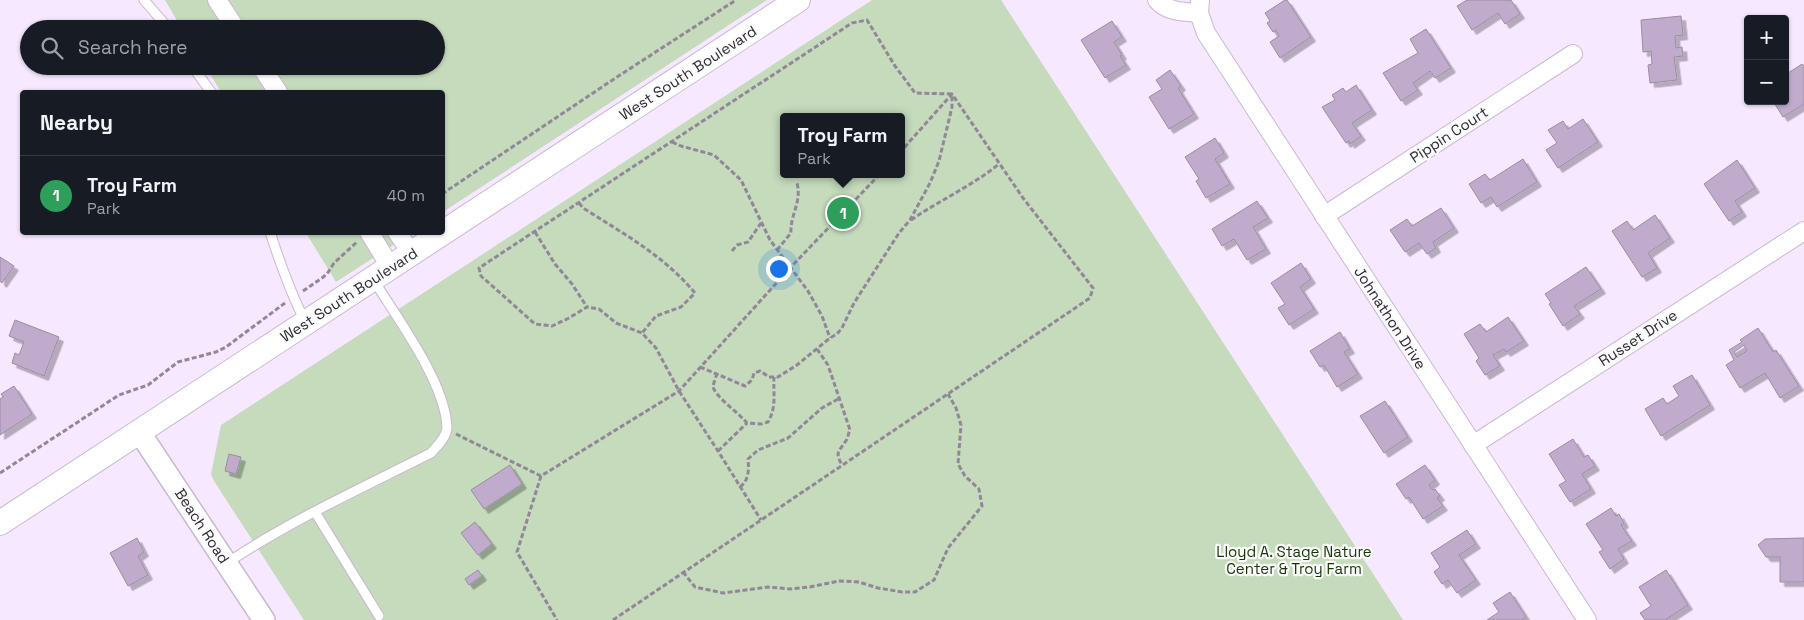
<!DOCTYPE html>
<meta charset="utf-8">
<style>
:root{--surface:#171b24;--page:#20242c;--text:#f1f3f6;--muted:#9ea1a6;--line:#363941;--accent:#8c9099}
body{margin:0;font-family:"Space Grotesk",sans-serif;background:var(--page);color:var(--text)}
.controls{position:absolute;right:15px;top:15px;display:grid;overflow:hidden;border-radius:5px;box-shadow:0 1px 4px #0004}
.controls button{width:45px;height:45px;display:grid;place-items:center;padding:0;border:0;border-bottom:1px solid var(--line);background:var(--surface);color:var(--text);font:25px sans-serif}
.you{position:absolute;left:778px;top:268px;width:18px;height:18px;margin:-12px;border:4px solid #fff;border-radius:50%;background:#1a73e8;box-shadow:0 0 0 8px #1a73e833}
.badge{display:grid;place-items:center;width:32px;height:32px;border-radius:50%;background:var(--accent);color:#fff;font-size:16px;font-weight:700}
.pin{position:absolute;translate:-50% -50%;border:2px solid #fff;box-shadow:0 1px 5px #0006}
.popup{position:absolute;left:780px;top:113px;width:125px;height:65px;box-sizing:border-box;display:grid;place-content:center;border-radius:5px;background:var(--surface);filter:drop-shadow(0 1px 4px #0005);font-size:16px;white-space:nowrap;color:var(--muted)}
.popup b{font-size:19px;color:var(--text)}
.popup::after{content:'';position:absolute;left:50%;top:100%;margin-left:-10px;border:10px solid transparent;border-top-color:var(--surface)}
.list{margin:0;padding:0;list-style:none}
h2{display:flex;justify-content:space-between;align-items:center;height:65px;margin:0;padding:0 20px;font-size:21px}
h2 small{font-size:16px;font-weight:400;color:var(--muted)}
.list li{display:grid;grid-template-columns:32px 1fr auto;gap:15px;align-items:center;box-sizing:border-box;height:80px;padding:0 20px;border-top:1px solid var(--line)}
.list b{display:block;font-size:19px;white-space:nowrap}
.list p{margin:0;font-size:16px;white-space:nowrap;color:var(--muted)}
.list em{font-size:16px;font-style:normal;color:var(--muted)}
.icon{flex:none;width:28px;height:28px;fill:none;stroke:currentColor;stroke-width:2;stroke-linecap:round;stroke-linejoin:round}
.map{position:relative;flex:none;width:1804px;height:620px;overflow:hidden}
.search{position:absolute;background:var(--surface);box-shadow:0 1px 4px #0004;left:20px;top:20px;width:425px;height:55px;display:flex;align-items:center;gap:12px;box-sizing:border-box;padding:0 18px;border-radius:28px;color:var(--muted);font-size:19px}
.panel{position:absolute;background:var(--surface);box-shadow:0 1px 4px #0004;left:20px;top:90px;width:425px;height:145px;border-radius:5px}
.map>svg:first-child{display:block}
.green{fill:#c5dbbc;fill-rule:evenodd}
.building{fill:#c0abcc;stroke:#9b8ba5;fill-rule:evenodd;filter:url(#shadow)}
.lines{fill:none;stroke-linecap:round;stroke-linejoin:round}
.service-casing{stroke:#c9b8d3;stroke-width:11}
.minor-casing{stroke:#c9b8d3;stroke-width:20}
.tertiary-casing{stroke:#c9b8d3;stroke-width:24}
.secondary-casing{stroke:#c9b8d3;stroke-width:26}
.path{stroke:#918798;stroke-width:3;stroke-dasharray:5 2.5;stroke-linecap:butt}
.service{stroke:#fff;stroke-width:9}
.minor{stroke:#fff;stroke-width:18}
.tertiary{stroke:#fff;stroke-width:21}
.secondary{stroke:#fff;stroke-width:24}
.labels{text-anchor:middle;stroke-width:4.5;stroke-linejoin:round;paint-order:stroke}
.street-label{font-size:15px;fill:#2f2833;stroke:#fbfbfb}
.park-label{font-size:15px;fill:#173507;stroke:#fbfbfb}
</style>
<div class="map">
<svg width="1804" height="620" viewBox="0 0 1804 620">
<defs>
<filter id="shadow"><feDropShadow dx="4.5" dy="4.5" stdDeviation="0" flood-color="#0004"/></filter>
</defs>
<rect width="100%" height="100%" fill="#f6e8ff"/>
<g class="green">
<polygon points="165,0 767,0 443,212 442,92 221,92 205,66 436,66 436,29 182,29"/>
<path d="M872 0H1001L1403 620H304L214 481 211 474 221 425ZM784 117H902V174H784Z"/>
<polygon points="306,233 412,233 336,282"/>
</g>
<g class="building">
<polygon points="1285,0 1287,0 1311,37 1280,58 1270,42 1279,36 1276,30 1273,32 1267,23 1270,21 1265,13"/>
<polygon points="1467,0 1505,0 1506,1 1511,0 1520,14 1505,24 1498,13 1472,30 1457,6"/>
<polygon points="1681,16 1683,35 1675,36 1676,48 1682,47 1683,56 1674,57 1677,80 1650,83 1648,65 1652,64 1651,51 1643,52 1641,20"/>
<polygon points="1112,21 1122,37 1114,42 1122,55 1120,56 1126,65 1105,78 1081,40"/>
<polygon points="1426,29 1451,68 1435,78 1430,71 1413,83 1418,90 1401,101 1383,73 1418,53 1410,39"/>
<polygon points="1802,64 1804,66 1804,104 1783,117 1773,101 1785,101 1785,75"/>
<polygon points="1170,70 1181,86 1178,88 1194,114 1169,129 1149,97 1162,89 1156,80"/>
<polygon points="1356,85 1372,110 1352,123 1361,136 1350,144 1349,141 1346,143 1322,107 1335,100 1332,95 1343,88 1346,92"/>
<polygon points="1583,119 1598,142 1558,168 1546,150 1557,143 1548,130 1563,121 1568,129"/>
<polygon points="1215,138 1224,153 1215,159 1230,184 1206,198 1196,181 1199,179 1185,157"/>
<polygon points="1523,159 1537,182 1497,207 1491,197 1481,203 1469,184 1485,174 1490,180"/>
<polygon points="1737,160 1755,188 1735,201 1742,212 1729,221 1704,184"/>
<polygon points="1257,201 1268,218 1253,227 1266,249 1247,260 1234,239 1222,246 1212,229"/>
<polygon points="1441,208 1454,228 1433,242 1436,248 1427,254 1419,243 1405,252 1390,230 1407,219 1412,226"/>
<polygon points="1655,215 1670,238 1648,253 1657,268 1642,277 1612,231 1627,221 1633,230"/>
<polygon points="0,257 14,266 2,283 0,281"/>
<polygon points="1301,263 1311,279 1300,287 1314,309 1289,325 1278,308 1285,304 1271,283"/>
<polygon points="1586,267 1601,289 1574,306 1580,314 1563,326 1549,304 1551,303 1545,294"/>
<polygon points="1508,317 1524,341 1506,352 1504,349 1493,355 1500,366 1485,375 1476,361 1479,358 1464,334 1480,324 1486,332"/>
<polygon points="15,320 59,337 44,376 12,363 15,353 19,355 24,342 9,336"/>
<path d="M1758 328 1773 352 1776 350 1799 386 1780 398 1765 373 1740 388 1726 365 1734 360 1729 350 1742 342 1740 340ZM1744 345 1747 351 1737 357 1734 352Z"/>
<polygon points="1340,332 1350,349 1344,352 1358,374 1337,387 1324,365 1320,367 1310,351"/>
<polygon points="1692,375 1710,405 1661,436 1645,409 1663,398 1667,404 1679,396 1673,386"/>
<polygon points="14,386 32,414 0,435 0,399 3,397 1,394"/>
<polygon points="1385,401 1408,437 1384,453 1360,416"/>
<polygon points="1573,439 1584,457 1588,455 1595,466 1582,474 1591,489 1570,502 1559,485 1566,481 1549,454"/>
<polygon points="229,454 241,457 236,474 225,471"/>
<polygon points="510,465 522,484 484,509 471,490"/>
<polygon points="1425,465 1435,480 1429,485 1433,490 1435,489 1440,496 1437,498 1443,506 1423,519 1409,497 1406,499 1396,484"/>
<polygon points="1611,508 1616,516 1619,514 1624,523 1621,525 1632,541 1618,549 1624,559 1610,569 1599,552 1603,550 1586,524"/>
<polygon points="475,522 492,544 478,555 461,533"/>
<polygon points="1467,530 1476,544 1459,555 1476,580 1457,593 1448,580 1442,584 1434,572 1440,567 1431,553"/>
<polygon points="137,538 144,552 138,556 148,575 128,586 110,553"/>
<polygon points="1804,538 1804,582 1780,582 1780,557 1766,557 1758,545 1765,539"/>
<polygon points="478,570 482,576 469,585 465,579"/>
<polygon points="1666,570 1688,605 1665,620 1645,620 1640,613 1651,606 1639,587"/>
<polygon points="1510,592 1526,617 1521,620 1487,620 1499,612 1493,603"/>
</g>
<g class="lines">
<g class="service-casing">
<g id="service">
<polyline points="144,0 169,29"/>
<polyline points="192,66 211,92"/>
<path d="M270 232C280 263 290 292 305 321"/>
<polyline points="315,512 379,616"/>
<path d="M227 563C291 520 362 488 431 453 437 446 447 437 447 427 445 382 397 318 373 279"/>
</g>
</g>
<g class="minor-casing">
<g id="minor">
<polyline points="217,0 236,29"/>
<path d="M1157 0C1167 12 1185 12 1199 13"/>
<polyline points="1200,0 1199,13 1206,33 1587,620"/>
<polyline points="261,66 278,92"/>
<polyline points="1324,216 1573,54"/>
<polyline points="369,232 391,268"/>
<polyline points="397,232 412,254"/>
<polyline points="1473,445 1804,231"/>
</g>
</g>
<g class="tertiary-casing">
<polyline id="tertiary" points="140,433 264,620"/>
</g>
<g class="secondary-casing">
<polyline id="secondary" points="0,523 798,0"/>
</g>
<g class="path">
<polyline points="672,142 681,146 714,155 741,180 770,240 808,291 822,316 830,338"/>
<polyline points="442,194 617,77 736,0"/>
<path d="M579 203 583 208C624 234 663 255 695 293L681 307 656 316 642 333"/>
<path d="M911 220C940 200 972 186 999 164"/>
<polyline points="535,232 555,264 572,284 587,307"/>
<path d="M777 250 791 233C790 214 802 203 797 183"/>
<polyline points="732,251 737,245 748,242 761,223"/>
<polyline points="303,291 322,278 327,274 334,263 357,242"/>
<path d="M817 349 828 365 850 430C848 434 848 439 845 442 838 453 835 452 842 465"/>
<polyline points="700,367 745,386 752,380 754,373 760,371 769,377 778,377 797,365 830,338 837,334 842,328 854,303 899,233 910,220 930,183 939,161 952,107 952,94 915,93 895,66 867,20 852,23 479,268 481,276 535,324 552,326 569,318 587,307 599,309 616,323 642,333 656,348 679,391 718,451 761,520"/>
<path d="M717 373C716 377 714 382 713 386 713 395 740 414 747 423L761 424 768 422C777 406 773 395 774 377"/>
<polyline points="456,434 541,476 679,391 790,268 880,174"/>
<polyline points="718,451 747,423"/>
<polyline points="0,473 119,395 148,385 178,362 216,352 226,347 285,303"/>
<polyline points="541,476 517,552 557,620"/>
<path d="M740 487C749 480 749 470 748 459L758 450 788 438 822 408 838 399"/>
<polyline points="683,572 695,587 723,593 768,587 790,589 810,587 839,581 859,582 878,588 902,592 915,592 934,580 948,548 982,506 979,489 965,476 958,464 961,425 956,408 948,394"/>
<polyline points="613,620 1090,298 1093,288 1023,198 952,94 902,150"/>
</g>
<use href="#service" class="service"/>
<use href="#minor" class="minor"/>
<use href="#tertiary" class="tertiary"/>
<use href="#secondary" class="secondary"/>
</g>
<g class="labels">
<g class="street-label">
<text transform="translate(688 73) rotate(-33)" y="5">West South Boulevard</text>
<text transform="translate(1449 135) rotate(-33)" y="5">Pippin Court</text>
<text transform="translate(349 295) rotate(-33)" y="5">West South Boulevard</text>
<text transform="translate(1390 318) rotate(57)" y="5">Johnathon Drive</text>
<text transform="translate(1638 338) rotate(-33)" y="5">Russet Drive</text>
<text transform="translate(202 526) rotate(57)" y="5">Beach Road</text>
</g>
<g class="park-label">
<text x="1294" y="557">Lloyd A. Stage Nature<tspan x="1294" dy="17">Center &amp; Troy Farm</tspan></text>
</g>
</g>
</svg>
<div class="controls">
<button>+</button>
<button>−</button>
</div>
<div class="you"></div>
<div class="pin badge" style="left:843px;top:213px;background:#2e9e5b">1</div>
<div class="popup"><b>Troy Farm</b>Park</div>
<div class="search"><svg class="icon" aria-label="search" viewBox="0 0 24 24"><circle cx="10" cy="10" r="6"/><path d="M15 15l6 6"/></svg>Search here</div>
<section class="panel">
<h2>Nearby<small></small></h2>
<ul class="list">
<li><span class="badge" style="background:#2e9e5b">1</span><div><b>Troy Farm</b><p>Park</p></div><em>40 m</em></li>
</ul>
</section>
</div>
